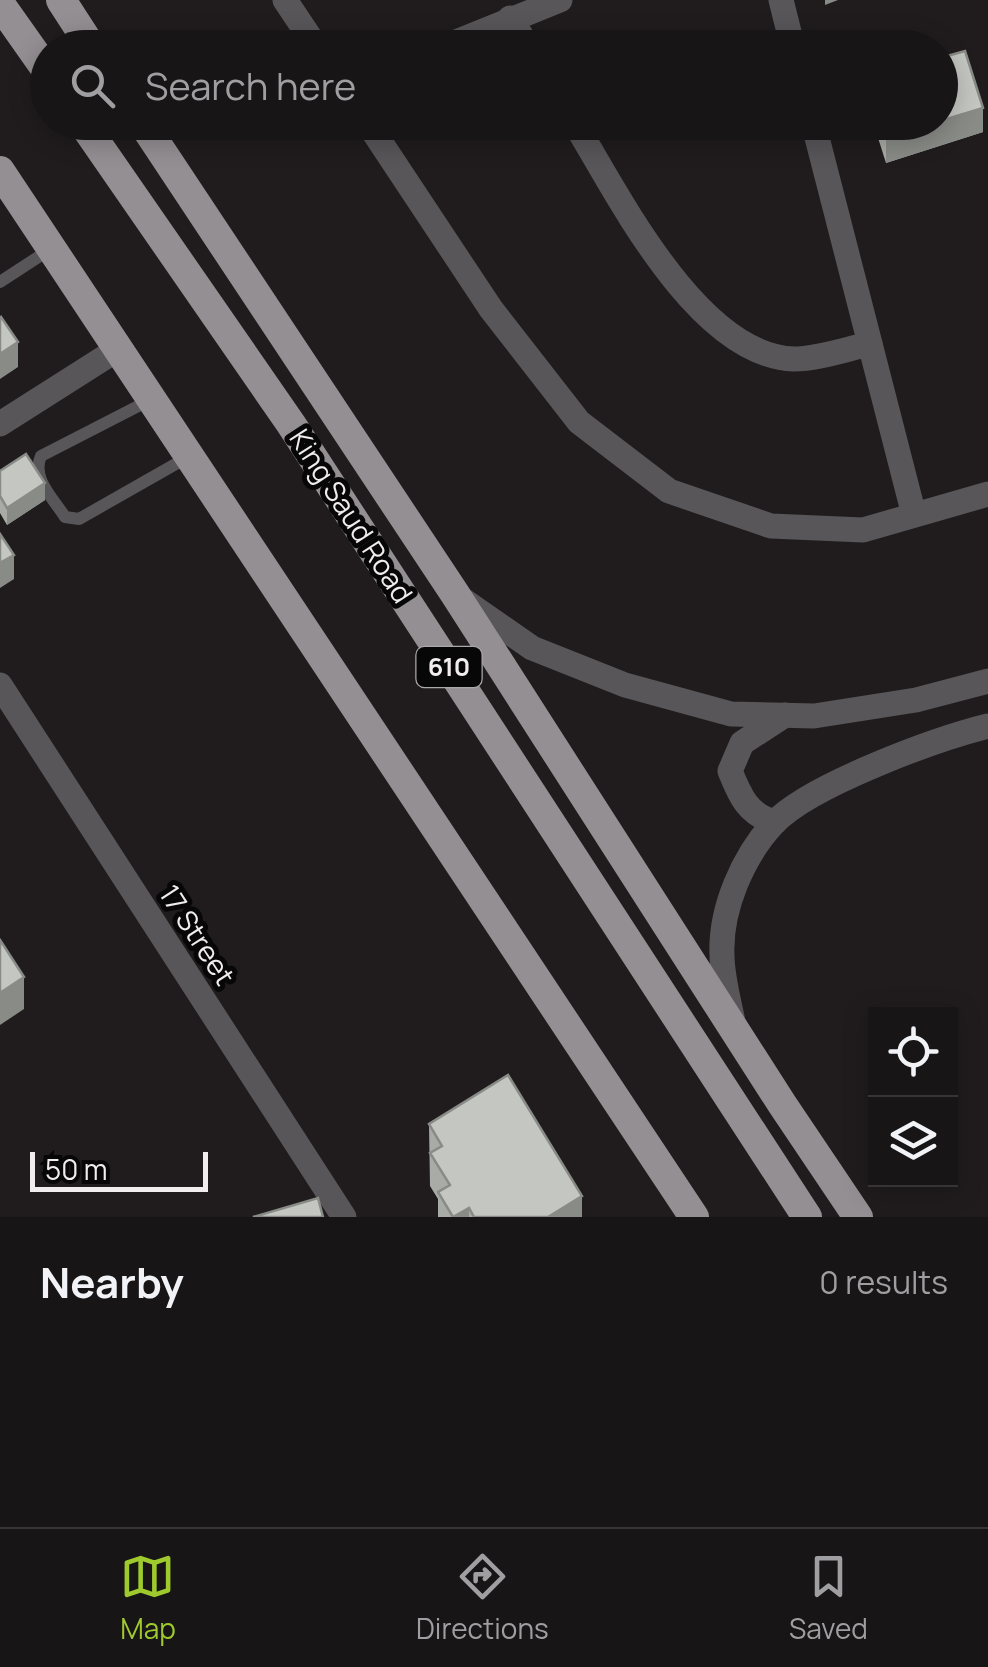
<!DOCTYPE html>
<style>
:root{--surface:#181516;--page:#252223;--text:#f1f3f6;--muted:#9f9fa1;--line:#363435;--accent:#9fca2e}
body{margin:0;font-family:Manrope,sans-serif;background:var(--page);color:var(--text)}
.controls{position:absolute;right:30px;bottom:30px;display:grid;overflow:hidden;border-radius:0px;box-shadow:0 5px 25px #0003}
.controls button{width:90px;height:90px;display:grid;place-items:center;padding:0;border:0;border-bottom:2px solid var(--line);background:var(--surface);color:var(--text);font:50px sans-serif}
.scale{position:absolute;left:30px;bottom:25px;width:178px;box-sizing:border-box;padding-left:10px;border:5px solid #f1edef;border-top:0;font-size:28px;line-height:35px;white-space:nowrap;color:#f1edef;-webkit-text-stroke:8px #080708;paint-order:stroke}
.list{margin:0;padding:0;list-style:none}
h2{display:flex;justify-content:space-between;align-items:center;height:130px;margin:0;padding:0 40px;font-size:42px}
h2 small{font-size:32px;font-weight:400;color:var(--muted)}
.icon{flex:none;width:55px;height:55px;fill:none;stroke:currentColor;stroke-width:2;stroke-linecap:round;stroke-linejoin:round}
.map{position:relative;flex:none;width:988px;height:1217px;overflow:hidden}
.search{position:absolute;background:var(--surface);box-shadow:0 5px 25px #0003;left:30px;right:30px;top:30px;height:110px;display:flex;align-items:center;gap:25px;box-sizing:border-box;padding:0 35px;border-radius:55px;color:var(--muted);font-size:38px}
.sheet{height:310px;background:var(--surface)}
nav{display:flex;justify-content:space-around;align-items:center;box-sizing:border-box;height:140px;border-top:2px solid var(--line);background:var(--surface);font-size:28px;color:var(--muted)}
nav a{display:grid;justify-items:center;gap:5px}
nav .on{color:var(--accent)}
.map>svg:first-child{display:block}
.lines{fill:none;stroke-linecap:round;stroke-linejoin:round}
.lane{stroke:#585658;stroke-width:12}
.street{stroke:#585658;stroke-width:25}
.primary{stroke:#948f92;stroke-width:30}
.wall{fill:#a9aba6}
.shaded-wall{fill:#898b87}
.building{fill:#c4c7c1;stroke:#898b87;stroke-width:2.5}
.labels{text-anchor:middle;stroke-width:10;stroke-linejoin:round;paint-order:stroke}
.shield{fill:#080708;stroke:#aba8aa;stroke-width:2.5}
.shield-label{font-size:25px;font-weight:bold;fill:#f1edef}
.street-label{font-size:28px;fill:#f1edef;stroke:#080708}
</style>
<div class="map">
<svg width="988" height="1217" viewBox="0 0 988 1217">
<rect width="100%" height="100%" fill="#201c1e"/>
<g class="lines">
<g class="lane">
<polyline points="0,282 52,248"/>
<path d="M150 400 41 456C31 478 53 498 65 517L79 519 188 457"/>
</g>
<g class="street">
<polyline points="285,0 317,48"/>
<polyline points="781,0 793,48"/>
<polyline points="510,18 529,48"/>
<polyline points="441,48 560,0"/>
<polyline points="367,122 491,309 579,422 669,491 771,526 863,530 988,494"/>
<path d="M574 122C618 195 698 356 794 359 818 359 846 349 870 344"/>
<polyline points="813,122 914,515"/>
<polyline points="0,424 118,349"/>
<polyline points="463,600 532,648 625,685 731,714 814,716 916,700 988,681"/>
<polyline points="0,685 344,1217"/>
<path d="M775 822C748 815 740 796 730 771L742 743 785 715"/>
<path d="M733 1022C729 1001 722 977 722 955 720 909 743 856 774 823 810 785 936 739 988 726"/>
</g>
<g class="primary">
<polyline points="61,0 92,48"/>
<polyline points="0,4 48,72"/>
<polyline points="82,122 291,424 807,1217"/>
<polyline points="142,122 455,594 782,1104 858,1217"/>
<polyline points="0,171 694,1217"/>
</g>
</g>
<g class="wall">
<polygon points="873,122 940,122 983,132 886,163"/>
<polygon points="0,471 45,500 7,525 0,513"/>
<polygon points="429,1124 582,1217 438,1217 438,1199 430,1186"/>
</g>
<g class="shaded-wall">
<polygon points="825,0 838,0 825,5"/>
<polygon points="983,108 983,132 886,163 886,138 935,122 940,122 940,121"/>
<polygon points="18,342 18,367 0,379 0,354"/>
<polygon points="45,483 45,500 7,525 7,508"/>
<polygon points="14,555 14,579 0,588 0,563"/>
<polygon points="24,977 24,1009 0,1025 0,993"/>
<polygon points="582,1196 582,1217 548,1217"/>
<polygon points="469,1208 469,1217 453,1217"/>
</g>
<g class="building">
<polygon points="965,51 983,108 940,121 940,58"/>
<polygon points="881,122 935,122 886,138"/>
<polygon points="1,317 18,342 0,354 0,318"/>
<polygon points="26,454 45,483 7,508 0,496 0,471"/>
<polygon points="0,534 14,555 0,563"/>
<polygon points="0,940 24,977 0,993"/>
<polygon points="508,1075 582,1196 548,1217 474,1217 469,1208 453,1217 438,1192 450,1185 430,1153 442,1146 429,1124"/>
<polygon points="318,1198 323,1217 253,1217"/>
</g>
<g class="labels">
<rect class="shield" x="416.5" y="647" width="65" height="40" rx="8"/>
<g class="shield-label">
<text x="449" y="676">610</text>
</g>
<g class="street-label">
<text transform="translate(351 516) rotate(57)" y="10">King Saud Road</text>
<text transform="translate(197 935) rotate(57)" y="10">17 Street</text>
</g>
</g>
</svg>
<div class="controls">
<button><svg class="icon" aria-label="locate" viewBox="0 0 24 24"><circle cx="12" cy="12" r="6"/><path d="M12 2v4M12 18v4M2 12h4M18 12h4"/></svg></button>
<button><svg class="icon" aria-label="layers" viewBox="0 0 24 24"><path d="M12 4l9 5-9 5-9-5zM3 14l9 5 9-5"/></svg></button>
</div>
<div class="scale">50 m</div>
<div class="search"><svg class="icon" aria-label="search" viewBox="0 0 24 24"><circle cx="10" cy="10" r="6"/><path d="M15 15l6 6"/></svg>Search here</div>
</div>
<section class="sheet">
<h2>Nearby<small>0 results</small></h2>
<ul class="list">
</ul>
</section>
<nav>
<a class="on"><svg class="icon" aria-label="map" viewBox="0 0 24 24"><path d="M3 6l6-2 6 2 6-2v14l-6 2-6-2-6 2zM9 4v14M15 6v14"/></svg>Map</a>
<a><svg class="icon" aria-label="directions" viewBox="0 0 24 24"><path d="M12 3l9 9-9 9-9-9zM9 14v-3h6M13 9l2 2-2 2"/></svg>Directions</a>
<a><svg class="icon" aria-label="saved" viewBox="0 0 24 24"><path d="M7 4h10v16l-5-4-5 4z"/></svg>Saved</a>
</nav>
